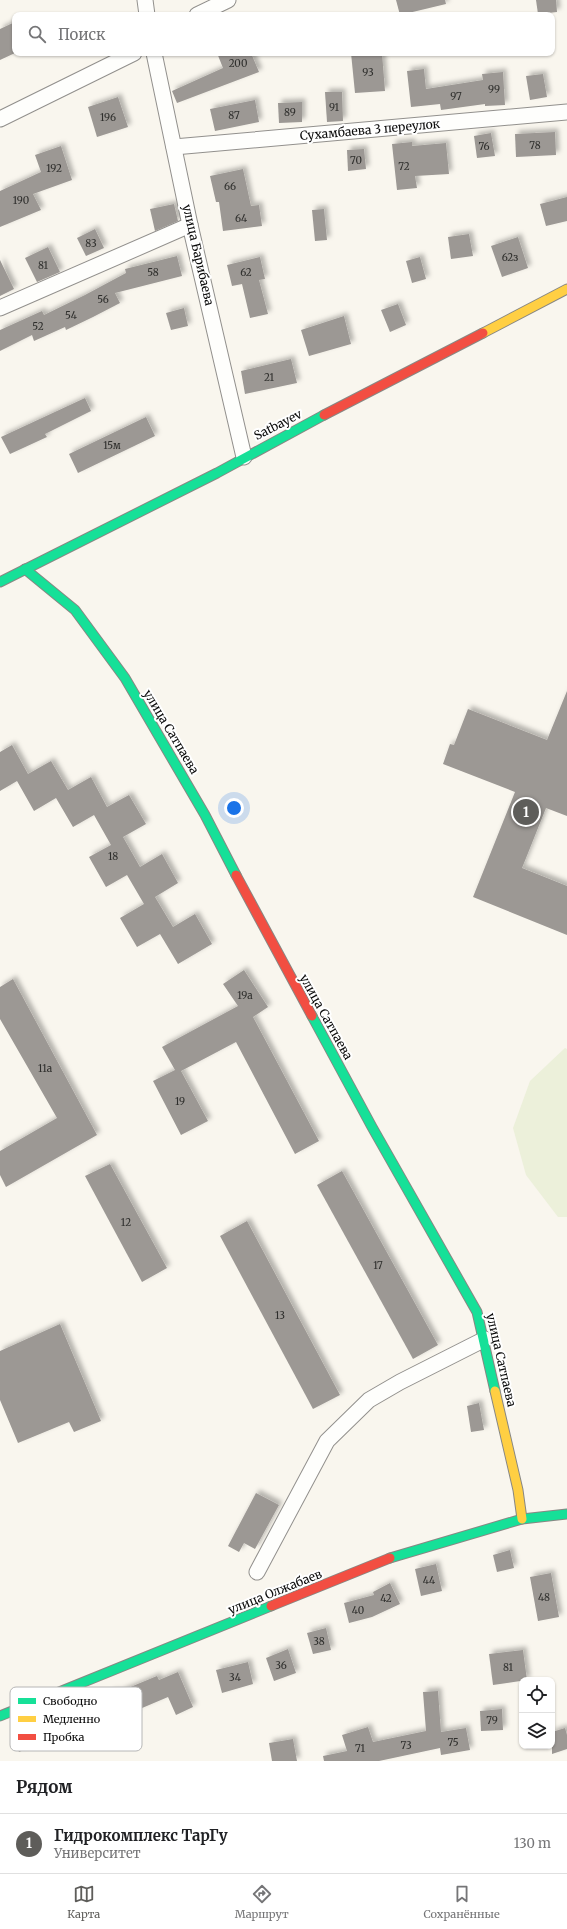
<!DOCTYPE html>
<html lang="ru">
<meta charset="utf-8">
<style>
:root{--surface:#fff;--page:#f6f6f6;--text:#202124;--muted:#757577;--line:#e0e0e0;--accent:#5e5d5a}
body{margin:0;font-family:Merriweather,serif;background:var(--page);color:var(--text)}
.controls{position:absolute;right:12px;bottom:12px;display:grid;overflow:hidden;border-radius:8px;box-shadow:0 1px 3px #0004}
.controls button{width:36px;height:36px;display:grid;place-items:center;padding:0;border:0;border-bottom:1px solid var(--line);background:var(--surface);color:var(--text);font:20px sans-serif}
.you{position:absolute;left:234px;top:808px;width:14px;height:14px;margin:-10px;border:3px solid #fff;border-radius:50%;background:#1a73e8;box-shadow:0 0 0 6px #1a73e833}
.badge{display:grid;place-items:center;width:26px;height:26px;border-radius:50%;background:var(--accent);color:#fff;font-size:13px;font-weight:700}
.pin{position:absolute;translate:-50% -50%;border:2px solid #fff;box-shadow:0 1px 4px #0006}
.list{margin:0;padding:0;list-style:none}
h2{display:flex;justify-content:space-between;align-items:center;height:52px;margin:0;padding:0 16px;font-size:17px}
h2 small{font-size:13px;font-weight:400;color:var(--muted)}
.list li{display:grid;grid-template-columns:26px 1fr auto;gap:12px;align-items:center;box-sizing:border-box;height:60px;padding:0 16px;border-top:1px solid var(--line)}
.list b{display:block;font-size:15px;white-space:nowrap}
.list p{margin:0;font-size:13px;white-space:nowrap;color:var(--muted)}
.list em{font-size:13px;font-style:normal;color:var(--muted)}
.icon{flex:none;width:22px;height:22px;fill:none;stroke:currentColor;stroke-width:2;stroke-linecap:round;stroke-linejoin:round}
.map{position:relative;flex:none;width:567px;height:1761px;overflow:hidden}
.search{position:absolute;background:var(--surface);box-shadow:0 1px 3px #0004;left:12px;right:12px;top:12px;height:44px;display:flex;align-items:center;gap:10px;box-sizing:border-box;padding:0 14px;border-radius:8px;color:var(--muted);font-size:15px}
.sheet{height:112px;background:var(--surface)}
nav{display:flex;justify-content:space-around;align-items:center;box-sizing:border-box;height:56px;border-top:1px solid var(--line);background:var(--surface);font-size:11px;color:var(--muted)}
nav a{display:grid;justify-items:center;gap:2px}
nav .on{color:var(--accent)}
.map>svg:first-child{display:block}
.pitch{fill:#ecf0da}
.building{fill:#9c9894;filter:url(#shadow)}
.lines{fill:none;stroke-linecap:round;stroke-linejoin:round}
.street-casing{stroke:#92908d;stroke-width:17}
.fast-casing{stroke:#888783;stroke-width:11}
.slow-casing{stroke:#888783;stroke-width:11}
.jam-casing{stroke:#888783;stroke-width:11}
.street{stroke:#fefefc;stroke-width:15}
.fast{stroke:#16e098;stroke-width:9}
.slow{stroke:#ffcf43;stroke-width:9}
.jam{stroke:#f24e42;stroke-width:9}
.labels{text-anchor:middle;stroke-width:4;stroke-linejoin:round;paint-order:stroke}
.number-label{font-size:10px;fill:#2e2e2c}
.street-label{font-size:12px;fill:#0a0a0a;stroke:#fff}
.key{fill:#fff;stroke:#b6b6b6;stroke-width:1}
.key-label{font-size:11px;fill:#0a0a0a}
</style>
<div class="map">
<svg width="567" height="1761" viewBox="0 0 567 1761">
<defs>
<filter id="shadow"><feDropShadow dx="3.5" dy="-3.5" stdDeviation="2" flood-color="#0004"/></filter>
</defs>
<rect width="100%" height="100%" fill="#f9f6ee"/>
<polygon class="pitch" points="565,1048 567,1049 567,1217 558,1217 526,1175 513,1128 530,1081"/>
<g class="building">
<polygon points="396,0 445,0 446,4 400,15"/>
<polygon points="536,0 556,0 557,12 538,14"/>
<polygon points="15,22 15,53 0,60 0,29"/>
<polygon points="217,53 251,53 259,72 177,103 172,91 223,68"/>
<polygon points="351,53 382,53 385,91 355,93"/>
<polygon points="424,69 426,89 483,80 482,74 503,72 505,105 485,106 485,104 441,110 440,104 411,107 407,71"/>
<polygon points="543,74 547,97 530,100 526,76"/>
<polygon points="325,92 342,92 343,121 327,122"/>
<polygon points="118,97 128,127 97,137 88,107"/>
<polygon points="255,100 259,122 215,131 210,109"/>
<polygon points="302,102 302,122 279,123 278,103"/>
<polygon points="555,132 556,155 516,157 515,134"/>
<polygon points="491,133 495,156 477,158 474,136"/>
<polygon points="412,142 412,146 446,143 449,174 415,176 417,188 397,190 392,144"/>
<polygon points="61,146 72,180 33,194 41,210 0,227 0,191 41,172 35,155"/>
<polygon points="364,149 366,169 348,171 347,150"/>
<polygon points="243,169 251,206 259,205 262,226 223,231 219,202 216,202 210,176"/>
<polygon points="567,197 567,221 546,226 540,204"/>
<polygon points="174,204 178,221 155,231 150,209"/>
<polygon points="324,209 327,240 315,241 312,210"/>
<polygon points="95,229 104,248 86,256 77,238"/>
<polygon points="469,234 473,256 451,259 448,237"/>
<polygon points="518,237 528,268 502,277 491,246"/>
<polygon points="48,247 60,272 37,282 25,258"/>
<polygon points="177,256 182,276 115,293 120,303 93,317 66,330 65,327 34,341 32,335 0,351 0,330 42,311 44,315 85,295 126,273 125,269"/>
<polygon points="260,257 265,279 259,280 268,314 250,318 242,284 232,286 227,265"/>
<polygon points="420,257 426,279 412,283 406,261"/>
<polygon points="0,260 14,289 0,296"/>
<polygon points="398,304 406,325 390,332 381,310"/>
<polygon points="184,308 188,326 171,330 166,313"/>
<polygon points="344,316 351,344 309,356 301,330"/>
<polygon points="291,359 297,383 245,394 241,371"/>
<polygon points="85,398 91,411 45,434 47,437 10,454 1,437"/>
<polygon points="146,417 155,436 78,473 69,454"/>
<polygon points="567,691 567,816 546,808 522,868 567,886 567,935 473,897 515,792 443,764 450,744 454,745 468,709 547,740"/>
<polygon points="12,745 28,774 51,761 68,790 91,777 107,807 129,795 146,824 123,837 140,867 162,854 178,883 155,897 173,927 195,914 212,944 178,964 160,934 137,947 120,918 144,904 127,875 106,887 89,857 111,845 94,815 73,827 56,798 34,811 17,781 0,791 0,752"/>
<polygon points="244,970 268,1007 253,1017 319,1141 295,1154 236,1042 181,1071 208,1121 181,1135 153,1081 175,1070 162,1047 238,1006 223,984"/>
<polygon points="13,979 97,1135 6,1187 0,1175 0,1151 57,1118 0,1019 0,987"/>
<polygon points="110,1164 167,1268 142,1282 85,1176"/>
<polygon points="342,1171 438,1345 413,1359 317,1185"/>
<polygon points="247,1221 340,1395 313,1409 220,1236"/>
<polygon points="60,1324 101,1421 74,1432 69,1422 18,1443 0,1400 0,1351"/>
<polygon points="479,1403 484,1430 471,1432 467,1406"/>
<polygon points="256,1493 279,1505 255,1549 244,1543 239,1552 228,1546"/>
<polygon points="510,1550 514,1568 497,1572 493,1555"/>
<polygon points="436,1564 442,1591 421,1596 415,1569"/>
<polygon points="551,1573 559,1617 538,1621 530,1577"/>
<polygon points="390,1583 400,1604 372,1617 349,1623 344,1603 374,1595 373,1592"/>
<polygon points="326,1628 331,1650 313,1654 307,1633"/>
<polygon points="288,1649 296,1673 274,1681 266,1658"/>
<polygon points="523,1650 527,1680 493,1685 489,1654"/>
<polygon points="248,1662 253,1684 222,1693 216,1670"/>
<polygon points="178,1672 193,1707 176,1715 168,1697 135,1711 133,1708 102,1720 101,1717 67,1732 57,1709 86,1696 89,1702 115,1691 116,1693 157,1676 159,1680"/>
<polygon points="438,1691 441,1732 466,1728 470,1750 441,1755 440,1748 379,1761 324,1761 323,1756 347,1751 342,1735 368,1727 373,1742 426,1731 423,1692"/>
<polygon points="502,1709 503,1730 481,1731 480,1711"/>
<polygon points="26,1724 34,1746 19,1752 10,1730"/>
<polygon points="565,1728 567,1735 567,1749 552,1754 552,1732"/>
<polygon points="293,1739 297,1761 272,1761 269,1743"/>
</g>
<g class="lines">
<g class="street-casing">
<g id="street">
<polyline points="145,0 147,15"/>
<polyline points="197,15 228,0"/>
<polyline points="154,53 190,225 244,457"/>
<polyline points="0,119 134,53"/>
<polyline points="174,147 567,112"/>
<polyline points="0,308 190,225"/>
<polyline points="257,1572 327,1441 369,1400 400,1382 485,1339"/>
</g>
</g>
<g class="fast-casing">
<g id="fast">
<polyline points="25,569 75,610 125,678 205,815 236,875"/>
<polyline points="0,582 217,473 324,415"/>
<polyline points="312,1016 372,1127 477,1312 495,1391"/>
<polyline points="390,1558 522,1519 567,1514"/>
<polyline points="0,1716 271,1606"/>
</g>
</g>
<g class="slow-casing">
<g id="slow">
<polyline points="483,333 567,289"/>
<polyline points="495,1391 518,1490 522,1519"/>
</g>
</g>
<g class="jam-casing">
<g id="jam">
<polyline points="324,415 483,333"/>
<polyline points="236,875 312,1016"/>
<polyline points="271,1606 390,1558"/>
</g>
</g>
<use href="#street" class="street"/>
<use href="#fast" class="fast"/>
<use href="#slow" class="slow"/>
<use href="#jam" class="jam"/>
</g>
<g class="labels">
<g class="number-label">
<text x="238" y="67">200</text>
<text x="368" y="76">93</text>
<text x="494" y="93">99</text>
<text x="456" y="100">97</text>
<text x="334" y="111">91</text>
<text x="290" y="116">89</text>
<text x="234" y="119">87</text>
<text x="108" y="121">196</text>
<text x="535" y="149">78</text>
<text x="484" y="150">76</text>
<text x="356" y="164">70</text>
<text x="404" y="170">72</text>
<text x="54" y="172">192</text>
<text x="230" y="190">66</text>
<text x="21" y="204">190</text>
<text x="241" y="222">64</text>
<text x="91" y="247">83</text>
<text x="510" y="261">62з</text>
<text x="43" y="269">81</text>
<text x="153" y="276">58</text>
<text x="246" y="276">62</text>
<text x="103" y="303">56</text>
<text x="71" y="319">54</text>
<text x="38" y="330">52</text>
<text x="269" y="381">21</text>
<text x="112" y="449">15м</text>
<text x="113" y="860">18</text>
<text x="245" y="999">19а</text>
<text x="45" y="1072">11а</text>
<text x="180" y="1105">19</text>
<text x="126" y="1226">12</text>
<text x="378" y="1269">17</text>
<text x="280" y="1319">13</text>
<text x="429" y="1584">44</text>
<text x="544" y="1601">48</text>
<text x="386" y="1602">42</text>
<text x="358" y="1614">40</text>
<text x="319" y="1645">38</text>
<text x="281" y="1669">36</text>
<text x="508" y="1671">81</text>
<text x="235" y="1681">34</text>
<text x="492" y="1724">79</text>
<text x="453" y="1746">75</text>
<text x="406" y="1749">73</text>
<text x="360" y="1752">71</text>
</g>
<g class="street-label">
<text transform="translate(370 130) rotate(-5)" y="4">Сухамбаева 3 переулок</text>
<text transform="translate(198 255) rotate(77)" y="4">улица Барибаева</text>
<text transform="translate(278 425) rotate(-27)" y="4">Satbayev</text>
<text transform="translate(171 732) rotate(59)" y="4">улица Сатпаева</text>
<text transform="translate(326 1017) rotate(61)" y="4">улица Сатпаева</text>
<text transform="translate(501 1360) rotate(77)" y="4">улица Сатпаева</text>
<text transform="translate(275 1592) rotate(-22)" y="4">улица Олжабаев</text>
</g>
</g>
<rect x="10" y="1687" width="132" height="64" rx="6" class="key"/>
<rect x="18" y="1698" width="18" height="6" fill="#16e098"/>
<rect x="18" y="1716" width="18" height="6" fill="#ffcf43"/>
<rect x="18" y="1734" width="18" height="6" fill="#f24e42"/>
<g class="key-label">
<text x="43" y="1705">Свободно</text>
<text x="43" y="1723">Медленно</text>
<text x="43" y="1741">Пробка</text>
</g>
</svg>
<div class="controls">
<button><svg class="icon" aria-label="locate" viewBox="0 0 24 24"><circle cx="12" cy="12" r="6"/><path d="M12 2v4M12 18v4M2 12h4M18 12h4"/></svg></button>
<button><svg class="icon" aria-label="layers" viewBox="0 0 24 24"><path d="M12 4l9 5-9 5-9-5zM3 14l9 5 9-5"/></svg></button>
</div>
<div class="you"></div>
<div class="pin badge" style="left:526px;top:812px">1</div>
<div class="search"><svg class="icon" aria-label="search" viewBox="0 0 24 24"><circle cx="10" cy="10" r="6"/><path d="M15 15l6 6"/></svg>Поиск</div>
</div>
<section class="sheet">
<h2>Рядом<small></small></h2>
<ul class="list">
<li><span class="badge">1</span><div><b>Гидрокомплекс ТарГу</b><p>Университет</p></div><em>130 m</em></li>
</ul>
</section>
<nav>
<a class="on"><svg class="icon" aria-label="map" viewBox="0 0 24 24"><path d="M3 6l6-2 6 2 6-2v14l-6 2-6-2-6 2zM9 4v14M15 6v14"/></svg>Карта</a>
<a><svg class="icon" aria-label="directions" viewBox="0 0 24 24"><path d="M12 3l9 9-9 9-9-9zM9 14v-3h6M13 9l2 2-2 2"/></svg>Маршрут</a>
<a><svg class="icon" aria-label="saved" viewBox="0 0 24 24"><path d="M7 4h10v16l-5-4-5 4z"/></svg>Сохранённые</a>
</nav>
